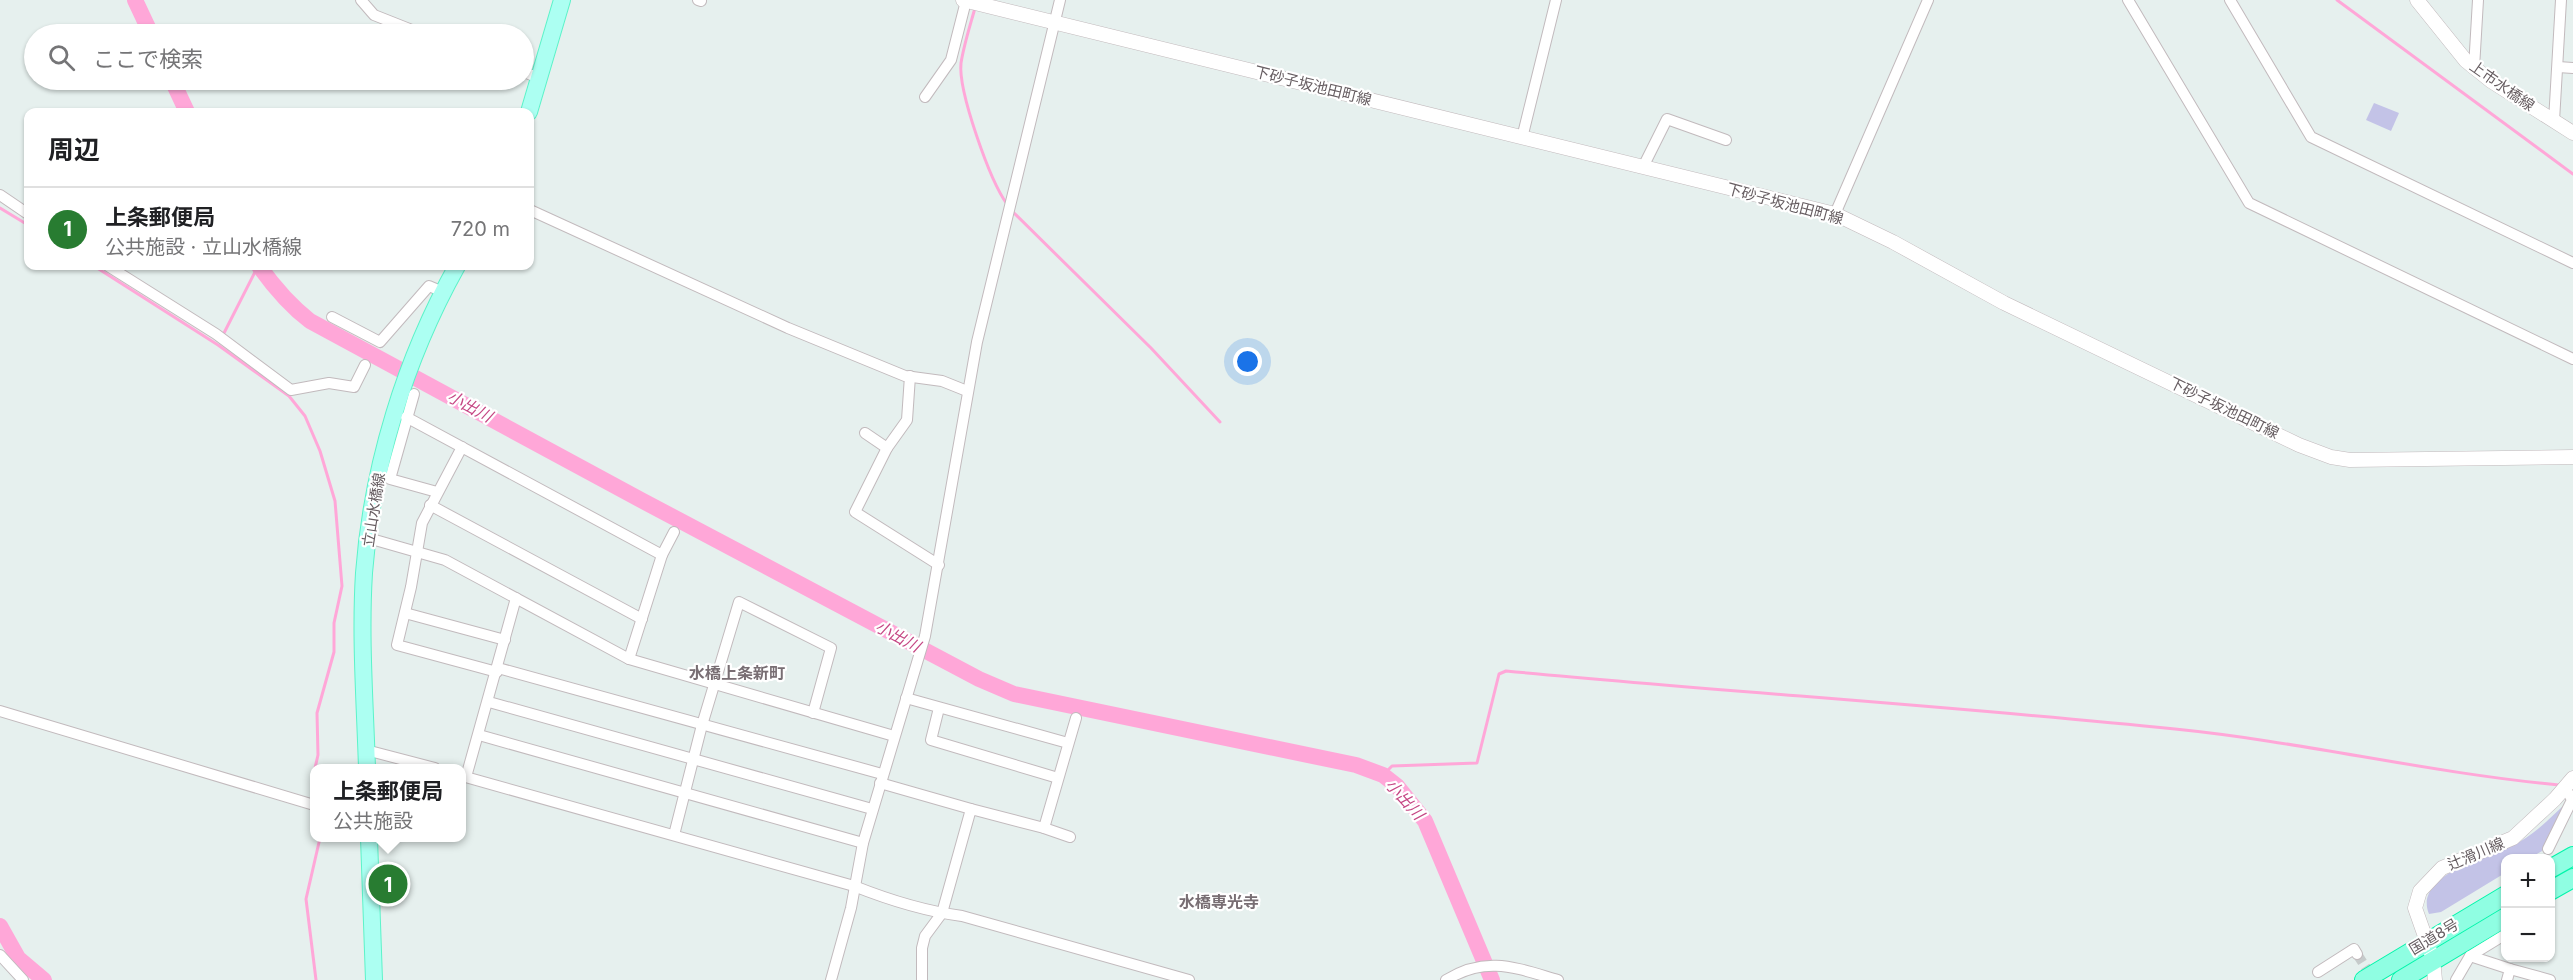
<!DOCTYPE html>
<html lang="ja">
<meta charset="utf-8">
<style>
:root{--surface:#fff;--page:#f6f6f6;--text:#202124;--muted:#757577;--line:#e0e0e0;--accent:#287c31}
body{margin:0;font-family:Inter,"Noto Sans JP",sans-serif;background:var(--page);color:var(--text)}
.controls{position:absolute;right:18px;bottom:18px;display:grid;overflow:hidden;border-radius:12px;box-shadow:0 2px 4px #0004}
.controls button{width:54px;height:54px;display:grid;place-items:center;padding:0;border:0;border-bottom:2px solid var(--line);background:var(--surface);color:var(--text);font:30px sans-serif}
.you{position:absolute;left:1248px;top:362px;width:21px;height:21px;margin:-15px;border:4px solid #fff;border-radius:50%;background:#1a73e8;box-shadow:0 0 0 9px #1a73e833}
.badge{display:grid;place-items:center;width:39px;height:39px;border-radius:50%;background:var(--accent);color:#fff;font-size:20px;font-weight:700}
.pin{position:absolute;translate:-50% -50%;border:3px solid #fff;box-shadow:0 2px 6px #0006}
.popup{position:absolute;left:310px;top:764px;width:156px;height:78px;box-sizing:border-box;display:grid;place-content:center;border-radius:12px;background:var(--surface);filter:drop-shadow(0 2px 4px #0005);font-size:20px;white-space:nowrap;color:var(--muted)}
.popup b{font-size:22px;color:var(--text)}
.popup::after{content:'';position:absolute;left:50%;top:100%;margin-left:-12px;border:12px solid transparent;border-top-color:var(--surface)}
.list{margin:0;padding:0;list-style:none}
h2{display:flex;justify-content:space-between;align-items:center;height:78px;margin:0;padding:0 24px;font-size:26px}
h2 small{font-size:20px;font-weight:400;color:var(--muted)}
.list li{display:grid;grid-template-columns:39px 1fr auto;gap:18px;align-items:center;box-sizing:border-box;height:84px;padding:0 24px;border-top:2px solid var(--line)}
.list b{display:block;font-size:22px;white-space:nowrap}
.list p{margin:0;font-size:20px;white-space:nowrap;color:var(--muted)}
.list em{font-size:20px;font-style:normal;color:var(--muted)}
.icon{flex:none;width:33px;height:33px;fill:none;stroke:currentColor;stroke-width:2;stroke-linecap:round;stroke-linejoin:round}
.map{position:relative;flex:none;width:2573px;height:980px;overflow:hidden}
.search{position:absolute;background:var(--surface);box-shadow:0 2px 4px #0004;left:24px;top:24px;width:510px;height:66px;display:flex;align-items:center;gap:15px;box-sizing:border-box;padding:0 21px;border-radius:33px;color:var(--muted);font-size:22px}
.panel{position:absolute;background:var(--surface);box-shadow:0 2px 4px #0004;left:24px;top:108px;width:510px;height:162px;border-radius:12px}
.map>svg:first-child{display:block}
.green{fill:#c3c3e7}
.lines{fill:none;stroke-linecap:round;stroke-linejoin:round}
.stream{stroke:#ffa7d8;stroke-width:3}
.river{stroke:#ffa7d8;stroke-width:16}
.street-tunnel{stroke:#c6cbcb;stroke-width:10;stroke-dasharray:10 5;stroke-linecap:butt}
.street-casing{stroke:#c2babd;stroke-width:12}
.secondary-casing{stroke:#c2b9bc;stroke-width:15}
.primary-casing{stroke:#5cf3c9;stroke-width:18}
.highway-casing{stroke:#00f6aa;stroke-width:20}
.street{stroke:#fff;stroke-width:10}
.secondary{stroke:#fff;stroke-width:14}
.primary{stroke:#acfff2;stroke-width:16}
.highway{stroke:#8ffee2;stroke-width:18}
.labels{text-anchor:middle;stroke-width:4.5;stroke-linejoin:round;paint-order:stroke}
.street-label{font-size:15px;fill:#665d61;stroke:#fff}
.water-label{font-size:16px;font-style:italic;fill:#c54784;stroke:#fff}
.neighbourhood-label{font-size:16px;font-weight:bold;fill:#786e73;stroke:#fff}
</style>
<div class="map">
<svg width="2573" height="980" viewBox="0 0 2573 980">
<rect width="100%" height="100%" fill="#e6f0ee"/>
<g class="green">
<polygon points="2374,103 2399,113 2391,131 2366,120"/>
<path d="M2564 805 2542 851 2530 858H2506L2505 873 2441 912 2429 914C2412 874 2496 854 2521 841 2537 832 2551 817 2564 805Z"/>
</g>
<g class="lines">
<g class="stream">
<polyline points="2337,0 2573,174"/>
<path d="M975 8C970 26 964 44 961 63 958 91 990 181 1007 204"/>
<polyline points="0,208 28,225"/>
<polyline points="1013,212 1151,348 1220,422"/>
<polyline points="94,266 218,345 289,396 305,416 320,451 335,501 342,586 334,623 334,652 317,713 318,755 315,768"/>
<polyline points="223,335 258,266"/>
<polyline points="314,772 314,780"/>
<path d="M1383 775 1392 766 1477 763 1499 674 1506 671C1728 692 1952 706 2175 729 2304 742 2430 773 2559 785"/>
<polyline points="16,967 18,958"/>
<polyline points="316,980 306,899 320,838"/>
</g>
<g class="river">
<polyline points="135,0 151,34"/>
<polyline points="172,80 187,112"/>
<path d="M259 266C274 287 289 305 310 321L641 500 979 679 1014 694 1356 765 1383 775 1397 786 1425 821 1492 980"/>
<polyline points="0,926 18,958 44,980"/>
</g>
<polyline class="street-tunnel" points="2357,954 2374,980"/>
<g class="street-casing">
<g id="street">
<polyline points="361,0 374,15 422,34"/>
<polyline points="698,0 701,1"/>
<polyline points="2128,0 2249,203 2573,359"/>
<polyline points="2230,0 2311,137 2573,263"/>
<polyline points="2558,67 2573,68"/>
<polyline points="2474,68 2478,0"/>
<polyline points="524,72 539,78"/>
<polyline points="925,97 951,60 966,1"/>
<polyline points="2554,121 2561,0"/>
<polyline points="1522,138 1556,0"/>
<polyline points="1643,167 1667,119 1726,140"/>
<polyline points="0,195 28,214"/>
<polyline points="530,210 788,328 905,376 942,381 967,391"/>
<polyline points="1835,214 1928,0"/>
<polyline points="108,266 216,334 291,390 329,383 354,387 365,365"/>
<polyline points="332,317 380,342 429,286 443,292"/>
<polyline points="414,394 390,479 437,492"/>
<polyline points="406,417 662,555"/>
<polyline points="865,433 887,448 907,420 910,376"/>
<polyline points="462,447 422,523 411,587 397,645 497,672"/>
<polyline points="887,448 855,512 939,565"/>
<polyline points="430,505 642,619"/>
<polyline points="368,538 445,560 629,659 894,736"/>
<polyline points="405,613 505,640"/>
<polyline points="629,659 662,555 674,532"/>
<polyline points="498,668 882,774"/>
<polyline points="906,698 1068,743"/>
<polyline points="489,702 872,809"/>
<polyline points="939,708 931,740 1058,778"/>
<polyline points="0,711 314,805"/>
<polyline points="479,735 863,843"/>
<polyline points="366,750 435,768"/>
<path d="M462 776 854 886C889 900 924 911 962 916L1189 980"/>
<polyline points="466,777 516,598"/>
<polyline points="880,783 971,809"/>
<polyline points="674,835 702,725 739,602 831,648 813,713"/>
<polyline points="1070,837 1044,828 1076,718"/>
<polyline points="2548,849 2572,800 2565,787"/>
<polyline points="0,955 23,980"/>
<polyline points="2470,956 2510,969 2507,980"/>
<polyline points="2510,969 2550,980"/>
<polyline points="2318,972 2354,949 2357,954"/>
<polyline points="831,980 851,908 863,843 925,636 977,342 1060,0"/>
<polyline points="922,980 922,948 925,936 942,913 971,809 1044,828"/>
<path d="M1446 980C1487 955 1516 968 1558 980"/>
<polyline points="2456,980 2470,956 2506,934"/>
</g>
</g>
<g class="secondary-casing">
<g id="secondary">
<polyline points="963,0 1835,214 1893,242 2004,303 2299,445 2331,457 2350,460 2573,457"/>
<polyline points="2417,0 2466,61 2491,81 2573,133"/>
<polyline points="2435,980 2433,959 2415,908 2420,891 2442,868 2513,838 2555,799 2573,778"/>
</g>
</g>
<g class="primary-casing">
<g id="primary">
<polyline points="529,112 562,0"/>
<path d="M367 768C365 704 360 637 364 573 372 466 405 359 457 266"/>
<polyline points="369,838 374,980"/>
</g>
</g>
<g class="highway-casing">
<g id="highway">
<polyline points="2550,869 2573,856"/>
<polyline points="2550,891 2573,878"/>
<polyline points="2364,980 2506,895"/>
<polyline points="2401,980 2506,917"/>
</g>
</g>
<use href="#street" class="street"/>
<use href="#secondary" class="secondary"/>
<use href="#primary" class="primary"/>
<use href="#highway" class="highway"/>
</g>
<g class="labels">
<g class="street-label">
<text transform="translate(1313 86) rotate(14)" y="5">下砂子坂池田町線</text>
<text transform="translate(2502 86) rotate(35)" y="5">上市水橋線</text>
<text transform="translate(1785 204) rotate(15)" y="5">下砂子坂池田町線</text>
<text transform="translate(2224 408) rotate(26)" y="5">下砂子坂池田町線</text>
<text transform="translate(374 510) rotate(-81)" y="5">立山水橋線</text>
<text transform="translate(2476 854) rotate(-23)" y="5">辻滑川線</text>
<text transform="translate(2434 937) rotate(-31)" y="5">国道8号</text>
</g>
<g class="water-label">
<text transform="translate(470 406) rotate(28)" y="6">小出川</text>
<text transform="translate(898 636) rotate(28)" y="6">小出川</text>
<text transform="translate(1405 799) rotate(48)" y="6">小出川</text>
</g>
<g class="neighbourhood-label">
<text x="737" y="679">水橋上条新町</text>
<text x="1219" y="908">水橋専光寺</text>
</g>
</g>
</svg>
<div class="controls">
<button>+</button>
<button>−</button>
</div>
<div class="you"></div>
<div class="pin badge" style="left:388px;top:884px">1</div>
<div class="popup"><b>上条郵便局</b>公共施設</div>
<div class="search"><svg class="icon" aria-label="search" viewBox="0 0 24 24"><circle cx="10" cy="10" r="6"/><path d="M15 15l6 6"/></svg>ここで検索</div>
<section class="panel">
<h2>周辺<small></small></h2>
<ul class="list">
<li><span class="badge">1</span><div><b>上条郵便局</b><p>公共施設 · 立山水橋線</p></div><em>720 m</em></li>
</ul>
</section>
</div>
